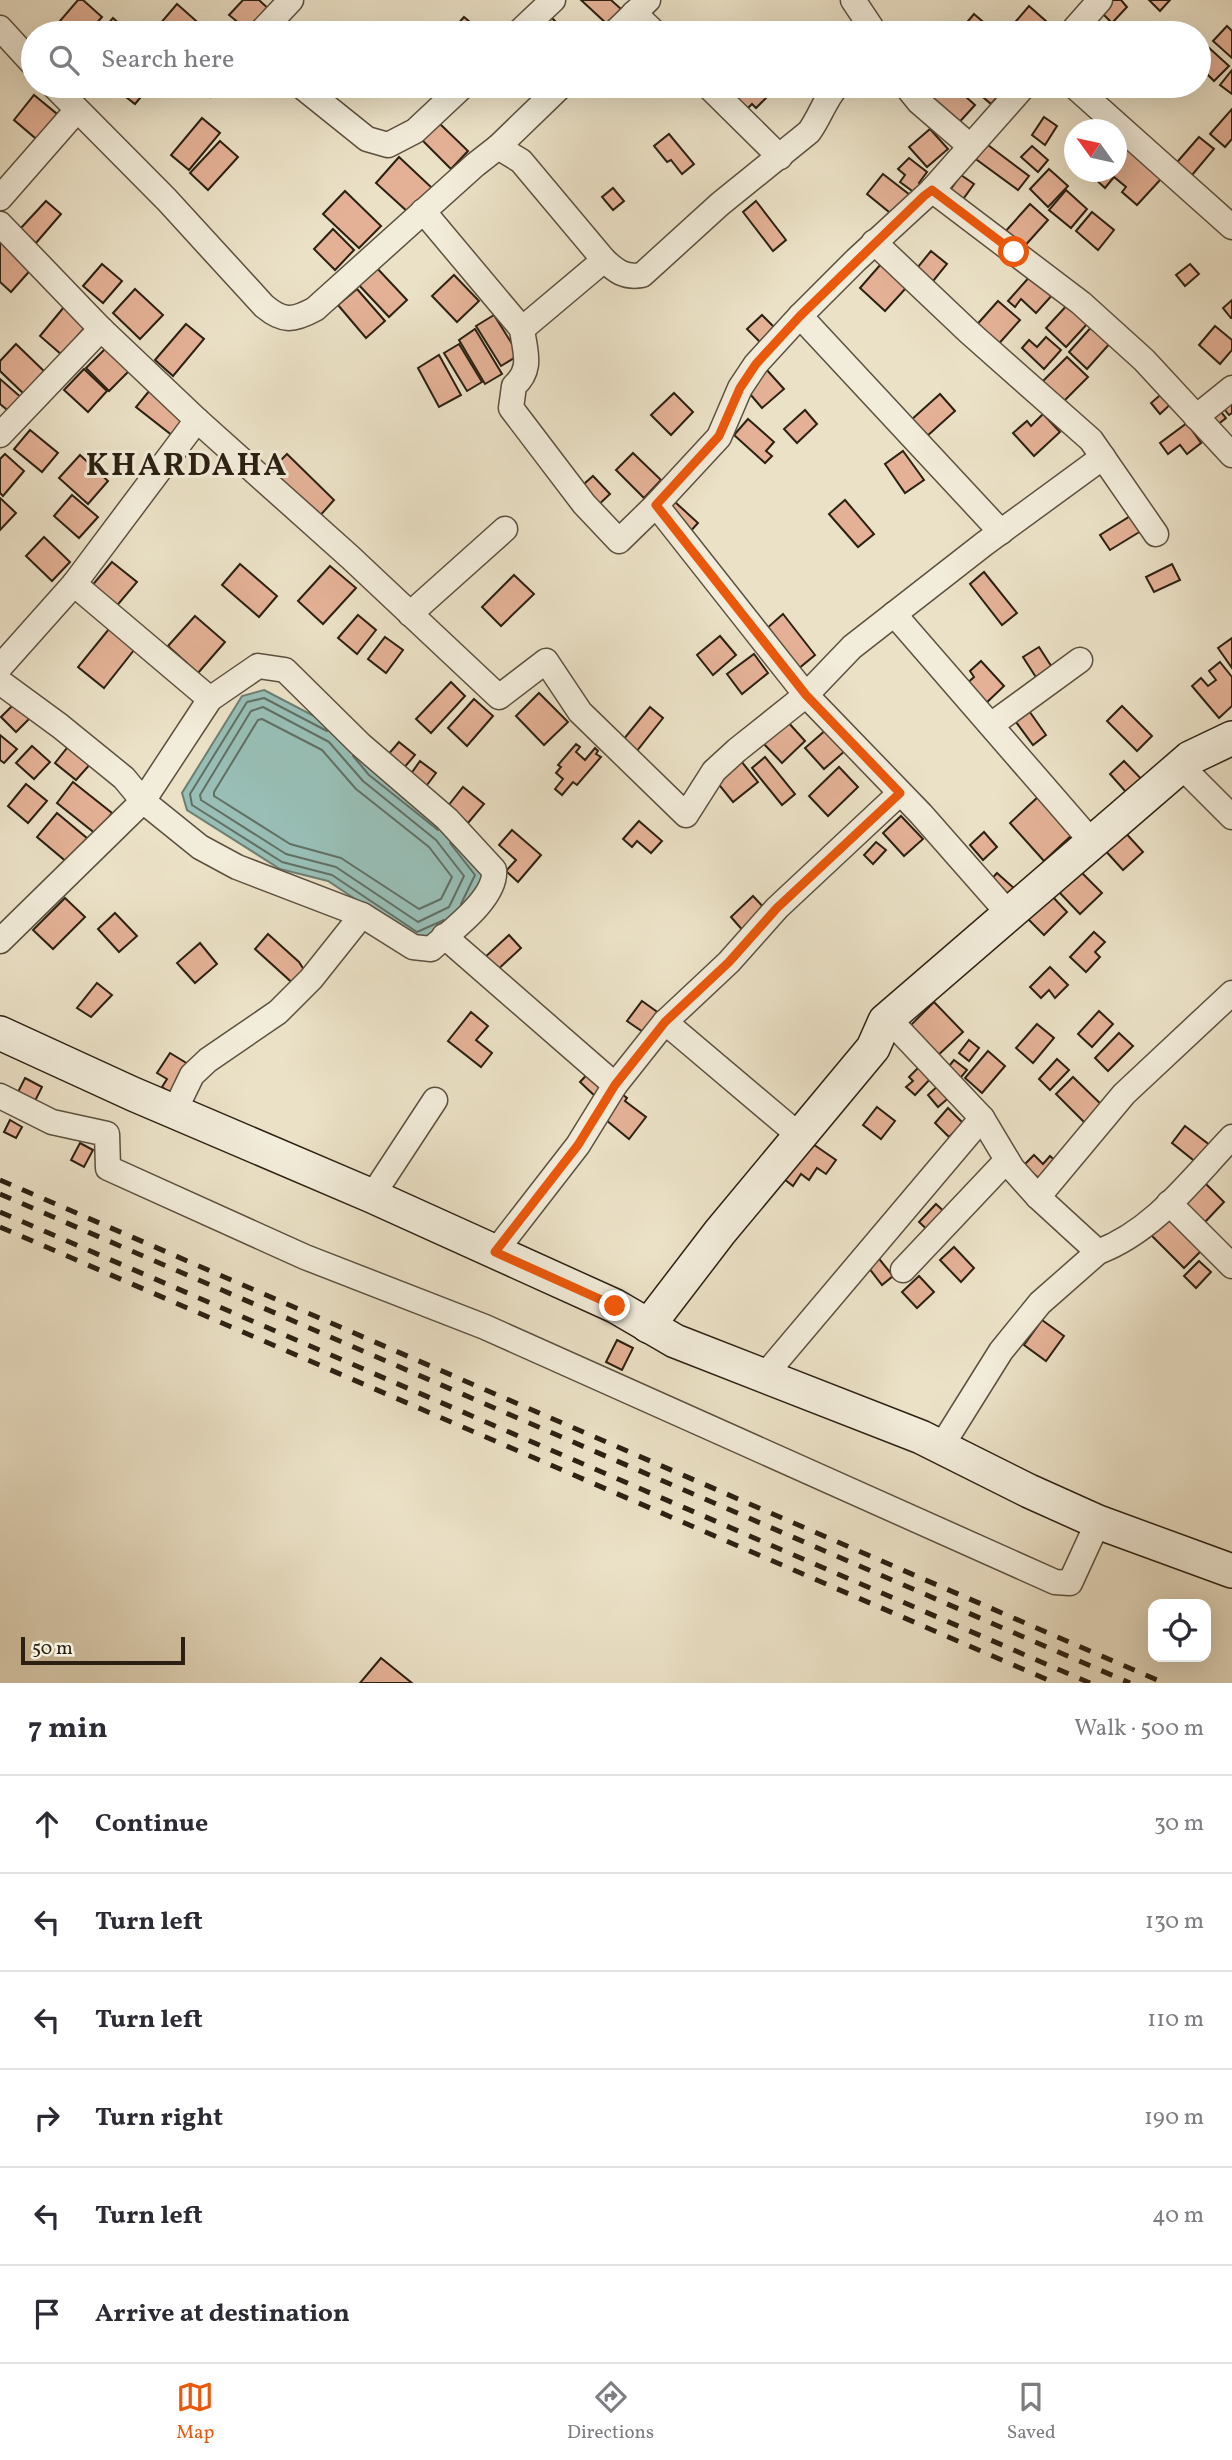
<!DOCTYPE html>
<meta charset="utf-8">
<style>
:root{--surface:#fff;--page:#f7f7f7;--text:#2b2b33;--muted:#7c7c81;--line:#e1e1e2;--accent:#ea580c}
body{margin:0;font-family:Vollkorn,serif;background:var(--page);color:var(--text)}
.controls{position:absolute;right:21px;bottom:21px;display:grid;overflow:hidden;border-radius:14px;box-shadow:0 7px 28px #0002}
.controls button{width:63px;height:63px;display:grid;place-items:center;padding:0;border:0;border-bottom:2px solid var(--line);background:var(--surface);color:var(--text);font:35px sans-serif}
.compass{position:absolute;left:1064px;top:119px;width:63px;height:63px;border-radius:50%;background:var(--surface);box-shadow:0 7px 28px #0002;rotate:303deg}
.scale{position:absolute;left:21px;bottom:18px;width:164px;box-sizing:border-box;padding-left:7px;border:4px solid #2c2012;border-top:0;font-size:19px;line-height:24px;white-space:nowrap;color:#2c2012;-webkit-text-stroke:5px #f2ecda;paint-order:stroke}
.stop{position:absolute;width:21px;height:21px;margin:-16px;border:5px solid #ea580c;border-radius:50%;background:#fff}
.stop.end{background:#ea580c;border-color:#fff;box-shadow:0 2px 7px #0008}
.list{margin:0;padding:0;list-style:none}
h2{display:flex;justify-content:space-between;align-items:center;height:91px;margin:0;padding:0 28px;font-size:30px}
h2 small{font-size:23px;font-weight:400;color:var(--muted)}
.list li{display:grid;grid-template-columns:46px 1fr auto;gap:21px;align-items:center;box-sizing:border-box;height:98px;padding:0 28px;border-top:2px solid var(--line)}
.list b{display:block;font-size:26px;white-space:nowrap}
.list em{font-size:23px;font-style:normal;color:var(--muted)}
.icon{flex:none;width:38px;height:38px;fill:none;stroke:currentColor;stroke-width:2;stroke-linecap:round;stroke-linejoin:round}
.map{position:relative;flex:none;width:1232px;height:1683px;overflow:hidden}
.search{position:absolute;background:var(--surface);box-shadow:0 7px 28px #0002;left:21px;right:21px;top:21px;height:77px;display:flex;align-items:center;gap:18px;box-sizing:border-box;padding:0 24px;border-radius:38px;color:var(--muted);font-size:26px}
.sheet{height:679px;background:var(--surface)}
nav{display:flex;justify-content:space-around;align-items:center;box-sizing:border-box;height:98px;border-top:2px solid var(--line);background:var(--surface);font-size:19px;color:var(--muted)}
nav a{display:grid;justify-items:center;gap:4px}
nav .on{color:var(--accent)}
.map>svg:first-child{display:block}
.water{fill:#98beb5;stroke:#6d7f74;stroke-width:2}
.lines{fill:none;stroke-linecap:round;stroke-linejoin:round}
.shore{stroke:#626f64;stroke-width:2}
.building{fill:#e4b196;stroke:#2c2012;stroke-width:2}
.street-casing{stroke:#5c503f;stroke-width:27}
.secondary-casing{stroke:#2c2012;stroke-width:36}
.street{stroke:#f2ecda;stroke-width:24}
.secondary{stroke:#f2ecda;stroke-width:33}
.rail{stroke:#2c2012;stroke-width:5;stroke-dasharray:12 12;stroke-linecap:butt}
.route{stroke:#ea580c;stroke-width:9}
.labels{text-anchor:middle;stroke-width:6;stroke-linejoin:round;paint-order:stroke}
.district-label{font-size:32px;font-weight:bold;letter-spacing:2px;fill:#2c2012;stroke:#f2ecda}
</style>
<div class="map">
<svg width="1232" height="1683" viewBox="0 0 1232 1683">
<rect width="100%" height="100%" fill="#ebe1c6"/>
<filter id="stains"><feTurbulence type="fractalNoise" baseFrequency=".00286" numOctaves="4"/><feColorMatrix values="0 0 0 0 .2 0 0 0 0 .09 0 0 0 0 .02 0 0 0 .5 -.17"/></filter>
<radialGradient id="worn" r=".72"><stop offset=".6" stop-color="#630" stop-opacity="0"/><stop offset="1" stop-color="#630" stop-opacity=".3"/></radialGradient>
<polygon class="water" points="264,690 339,729 448,828 484,874 461,919 418,941 328,881 280,869 187,810 182,793 242,696"/>
<g class="lines">
<g class="shore">
<polygon points="263,707 329,742 363,781 436,840 464,876 449,907 418,922 336,867 286,854 201,800 200,795 251,711"/>
<polygon points="262,719 322,750 356,789 429,847 452,877 441,899 419,909 341,858 290,844 214,796 214,792 258,720"/>
<polyline points="327,731 264,698 247,702 190,794 192,805 282,862 332,875 417,932 444,920"/>
<polyline points="353,756 369,775 438,830"/>
<polyline points="450,843 475,875 461,904"/>
</g>
</g>
<g class="building">
<polygon points="78,0 83,0 102,17 88,33 58,33 53,29"/>
<polygon points="243,0 259,0 272,12 251,33 229,15"/>
<polygon points="581,0 611,0 621,9 607,24"/>
<polygon points="1112,0 1121,0 1127,7 1112,23 1101,12"/>
<polygon points="1149,0 1170,0 1160,11"/>
<polygon points="177,4 203,27 198,33 169,33 159,25"/>
<polygon points="1029,6 1056,30 1054,33 1006,33"/>
<polygon points="974,14 996,33 958,33"/>
<polygon points="550,16 567,33 540,33 536,29"/>
<polygon points="464,17 483,33 450,33"/>
<polygon points="113,18 130,33 100,33"/>
<polygon points="1097,19 1108,30 1105,33 1083,33"/>
<polygon points="851,26 856,33 843,33"/>
<polygon points="1227,26 1232,31 1232,58 1213,41"/>
<polygon points="1207,46 1229,66 1214,81 1199,66 1199,55"/>
<polygon points="1232,70 1232,94 1220,85"/>
<polygon points="112,86 150,86 135,104"/>
<polygon points="197,86 220,86 210,97"/>
<polygon points="746,86 778,86 756,108 752,104 747,109 735,97"/>
<polygon points="859,86 878,86 867,95"/>
<polygon points="925,86 954,86 975,105 955,127 918,93"/>
<polygon points="970,86 1007,86 991,104"/>
<polygon points="34,95 62,118 41,143 14,120"/>
<polygon points="1232,109 1232,139 1225,147 1210,134"/>
<polygon points="1044,117 1057,126 1045,145 1032,135"/>
<polygon points="202,118 220,133 189,170 171,155"/>
<polygon points="437,121 468,151 451,169 420,138"/>
<polygon points="930,129 948,149 927,167 909,147"/>
<polygon points="669,134 694,164 682,174 671,160 667,162 654,146"/>
<polygon points="1199,137 1214,149 1187,181 1172,168"/>
<polygon points="220,141 238,157 208,190 190,173"/>
<polygon points="984,142 1029,176 1018,190 973,157"/>
<polygon points="1122,143 1161,179 1137,205 1122,192 1126,187 1114,177 1105,188 1092,176 1096,172 1116,172 1116,149"/>
<polygon points="1032,146 1048,160 1038,172 1021,157"/>
<polygon points="399,157 432,188 409,213 376,183"/>
<polygon points="909,158 927,172 919,183 921,185 915,193 900,182 905,175 898,169"/>
<polygon points="1049,169 1068,186 1048,207 1030,189"/>
<polygon points="883,174 910,195 894,216 867,194"/>
<polygon points="961,175 974,184 961,202 948,193"/>
<polygon points="613,188 624,201 613,210 602,197"/>
<polygon points="1066,190 1087,209 1071,228 1049,210"/>
<polygon points="345,191 381,226 359,248 323,214"/>
<polygon points="46,201 61,214 36,243 20,229"/>
<polygon points="756,201 786,240 773,251 743,212"/>
<polygon points="1030,204 1048,220 1022,249 1004,233"/>
<polygon points="1092,212 1114,230 1098,250 1076,231"/>
<polygon points="333,229 354,250 335,270 314,249"/>
<polygon points="3,240 34,266 11,292 0,282 0,244"/>
<polygon points="931,251 947,264 929,286 913,273"/>
<polygon points="102,264 122,281 103,303 83,286"/>
<polygon points="881,264 906,288 885,311 860,288"/>
<polygon points="1190,264 1199,274 1185,286 1176,275"/>
<polygon points="375,266 407,300 389,317 357,283"/>
<polygon points="1032,274 1054,293 1036,313 1021,299 1015,307 1008,301"/>
<polygon points="454,275 479,301 457,322 432,296"/>
<polygon points="135,289 163,315 140,339 113,313"/>
<polygon points="357,289 385,321 366,338 338,305"/>
<polygon points="1232,300 1232,318 1231,318 1223,308"/>
<polygon points="998,301 1020,320 995,348 973,329"/>
<polygon points="1069,303 1089,322 1066,347 1046,328"/>
<polygon points="64,307 86,326 62,355 40,336"/>
<polygon points="494,315 519,355 501,366 476,326"/>
<polygon points="762,315 777,330 763,345 747,329"/>
<polygon points="186,324 204,339 173,376 155,360"/>
<polygon points="1094,324 1112,341 1087,369 1069,352"/>
<polygon points="1215,326 1232,340 1232,350 1220,364 1199,345"/>
<polygon points="475,329 502,374 485,384 459,340"/>
<polygon points="1046,337 1061,350 1044,369 1022,348 1029,340 1037,347"/>
<polygon points="16,344 46,373 25,395 0,371 0,361"/>
<polygon points="459,344 482,382 467,391 444,353"/>
<polygon points="109,345 132,368 109,391 86,368"/>
<polygon points="439,355 461,395 439,407 418,368"/>
<polygon points="1067,357 1088,377 1058,407 1038,386"/>
<polygon points="765,368 784,389 762,408 744,387"/>
<polygon points="84,369 107,391 88,412 64,390"/>
<polygon points="0,379 23,399 11,413 0,404"/>
<polygon points="150,390 187,419 173,436 136,407"/>
<polygon points="1165,391 1174,401 1160,414 1151,403"/>
<polygon points="674,393 693,412 671,435 651,415"/>
<polygon points="940,394 955,411 926,437 911,420"/>
<polygon points="1232,395 1232,413 1229,415 1221,405"/>
<polygon points="1217,407 1226,418 1212,429 1203,418"/>
<polygon points="805,410 817,424 797,443 784,429"/>
<polygon points="1043,414 1060,432 1034,456 1013,433 1027,421 1031,426"/>
<polygon points="748,419 774,442 766,451 772,456 765,463 734,435"/>
<polygon points="1187,423 1201,443 1187,454 1180,445 1168,454 1160,443"/>
<polygon points="30,430 58,453 42,472 14,449"/>
<polygon points="903,451 924,480 905,493 885,464"/>
<polygon points="633,453 661,480 644,498 616,470"/>
<polygon points="5,454 24,471 3,496 0,493 0,459"/>
<polygon points="287,454 334,500 317,519 269,472"/>
<polygon points="80,455 108,481 88,504 59,478"/>
<polygon points="593,476 610,494 593,510 576,491"/>
<polygon points="72,495 98,517 79,538 54,516"/>
<polygon points="0,498 16,513 0,530"/>
<polygon points="845,500 874,534 858,547 829,514"/>
<polygon points="675,502 698,523 688,534 665,512"/>
<polygon points="1132,515 1141,531 1110,550 1100,535"/>
<polygon points="44,537 70,562 52,581 26,556"/>
<polygon points="112,562 137,582 114,609 90,588"/>
<polygon points="240,564 277,596 259,617 222,585"/>
<polygon points="1172,564 1180,580 1154,592 1146,577"/>
<polygon points="330,566 356,588 323,624 298,601"/>
<polygon points="984,572 1017,613 1002,625 970,584"/>
<polygon points="514,575 534,594 501,626 482,607"/>
<polygon points="783,614 815,655 798,669 766,629"/>
<polygon points="358,615 376,630 357,654 338,638"/>
<polygon points="195,616 225,642 198,673 168,646"/>
<polygon points="113,624 138,645 104,688 78,667"/>
<polygon points="720,636 736,655 713,675 697,655"/>
<polygon points="385,637 403,650 386,673 368,659"/>
<polygon points="1232,638 1232,668 1218,648"/>
<polygon points="1039,647 1055,672 1039,682 1023,657"/>
<polygon points="754,654 768,673 742,694 727,674"/>
<polygon points="981,661 1004,686 983,706 964,686 974,677 970,671"/>
<polygon points="1220,662 1232,677 1232,706 1219,718 1192,686 1201,678 1208,686 1216,680 1209,671"/>
<polygon points="451,682 465,696 431,733 416,719"/>
<polygon points="539,693 568,722 544,745 516,716"/>
<polygon points="474,699 493,716 467,746 448,728"/>
<polygon points="15,703 30,718 16,732 1,717"/>
<polygon points="1122,706 1152,736 1137,751 1107,721"/>
<polygon points="650,707 663,718 632,757 618,746"/>
<polygon points="1027,708 1046,735 1033,745 1013,718"/>
<polygon points="787,721 805,741 782,763 763,743"/>
<polygon points="827,729 846,750 824,769 805,748"/>
<polygon points="0,735 17,749 4,763 0,760"/>
<polygon points="399,742 415,755 402,770 386,757"/>
<polygon points="71,743 93,761 76,780 55,763"/>
<polygon points="576,744 580,747 576,752 585,760 595,748 598,751 596,754 601,757 577,785 573,782 562,795 555,789 563,779 556,773 561,767 558,765"/>
<polygon points="32,746 50,762 34,779 16,763"/>
<polygon points="765,757 795,794 782,805 752,768"/>
<polygon points="420,761 436,773 424,789 408,778"/>
<polygon points="741,761 758,782 733,802 716,781"/>
<polygon points="1124,761 1149,787 1134,801 1110,774"/>
<polygon points="839,767 858,787 828,816 809,796"/>
<polygon points="73,782 112,813 96,834 57,803"/>
<polygon points="26,784 47,801 28,823 8,806"/>
<polygon points="463,787 484,804 468,823 448,806"/>
<polygon points="1039,796 1074,833 1044,861 1010,823"/>
<polygon points="57,813 88,839 68,863 37,837"/>
<polygon points="901,816 923,839 904,856 883,833"/>
<polygon points="639,821 662,841 651,853 637,841 632,847 623,839"/>
<polygon points="1122,829 1143,852 1123,870 1102,847"/>
<polygon points="512,830 541,855 518,882 506,871 516,860 499,845"/>
<polygon points="984,832 997,847 983,860 970,845"/>
<polygon points="876,842 886,850 873,864 864,855"/>
<polygon points="1080,871 1102,893 1080,914 1058,891"/>
<polygon points="997,873 1016,890 1005,901 987,884"/>
<polygon points="1051,895 1067,912 1044,935 1027,918"/>
<polygon points="753,896 768,912 745,933 731,917"/>
<polygon points="65,898 85,917 53,949 33,930"/>
<polygon points="115,913 137,936 119,952 98,929"/>
<polygon points="1094,932 1105,942 1095,952 1100,957 1086,972 1070,957"/>
<polygon points="268,934 299,962 308,976 297,987 255,949"/>
<polygon points="509,935 521,948 494,973 482,960"/>
<polygon points="200,943 217,964 195,983 177,963"/>
<polygon points="1050,967 1068,985 1055,998 1049,990 1041,998 1030,987"/>
<polygon points="97,983 112,995 91,1017 77,1008"/>
<polygon points="642,1001 663,1016 649,1036 627,1021"/>
<polygon points="934,1002 963,1032 935,1058 907,1029"/>
<polygon points="1099,1011 1113,1024 1092,1047 1078,1034"/>
<polygon points="471,1012 488,1026 476,1040 492,1053 481,1067 448,1041"/>
<polygon points="1037,1024 1054,1038 1033,1063 1016,1048"/>
<polygon points="1119,1033 1133,1046 1108,1071 1095,1058"/>
<polygon points="969,1040 979,1048 969,1061 959,1053"/>
<polygon points="988,1051 1005,1066 982,1093 965,1078"/>
<polygon points="170,1053 193,1067 174,1095 162,1087 167,1079 157,1073"/>
<polygon points="1057,1059 1069,1070 1050,1090 1039,1079"/>
<polygon points="954,1060 967,1070 957,1082 945,1071"/>
<polygon points="922,1064 934,1075 915,1095 906,1087 913,1081 909,1077"/>
<polygon points="594,1067 611,1082 597,1098 580,1082"/>
<polygon points="1073,1077 1106,1109 1089,1127 1056,1094"/>
<polygon points="25,1078 42,1087 32,1107 15,1098"/>
<polygon points="941,1083 952,1095 938,1107 928,1095"/>
<polygon points="618,1091 627,1098 625,1101 646,1117 629,1139 606,1120"/>
<polygon points="877,1107 895,1121 881,1139 863,1125"/>
<polygon points="948,1108 963,1123 949,1137 935,1123"/>
<polygon points="10,1120 22,1127 16,1138 4,1132"/>
<polygon points="1185,1126 1211,1146 1197,1163 1172,1143"/>
<polygon points="810,1142 836,1160 826,1174 817,1168 809,1180 801,1174 793,1186 784,1179"/>
<polygon points="80,1143 93,1150 84,1167 71,1160"/>
<polygon points="1034,1155 1043,1164 1050,1156 1061,1166 1044,1183 1024,1165"/>
<polygon points="1203,1181 1224,1202 1205,1222 1183,1201"/>
<polygon points="936,1204 950,1217 933,1235 919,1222"/>
<polygon points="1169,1212 1205,1247 1184,1268 1149,1233"/>
<polygon points="954,1247 974,1268 961,1282 940,1260"/>
<polygon points="876,1255 893,1276 882,1285 865,1263"/>
<polygon points="1199,1261 1211,1272 1196,1288 1184,1276"/>
<polygon points="919,1276 934,1292 917,1308 902,1292"/>
<polygon points="1042,1320 1064,1336 1046,1361 1024,1345"/>
<polygon points="617,1340 633,1348 622,1370 606,1362"/>
<polygon points="381,1658 412,1683 360,1683"/>
</g>
<g class="lines">
<g class="street-casing">
<g id="street">
<polyline points="853,0 875,33"/>
<polyline points="634,13 655,33"/>
<polyline points="0,28 33,64"/>
<polyline points="260,33 291,0"/>
<polyline points="518,33 553,0"/>
<polyline points="614,33 648,0"/>
<polyline points="1071,33 1100,0"/>
<path d="M54 86 167 200 264 306C283 322 293 321 315 309L475 165 498 147 521 161 604 260C616 271 624 278 642 275L720 204 809 132C820 117 825 99 837 86"/>
<polyline points="301,86 367,139 388,145 415,131 463,86"/>
<polyline points="708,86 780,157"/>
<polyline points="906,86 919,102 970,146"/>
<polyline points="1074,86 1232,227"/>
<polyline points="498,147 561,86"/>
<polyline points="932,190 1081,303 1144,360 1232,455"/>
<polyline points="0,198 77,110"/>
<polyline points="423,211 522,329"/>
<polyline points="0,224 101,329 197,420"/>
<polyline points="874,242 970,333 1091,440 1156,534"/>
<path d="M604 260 522 329C525 352 533 369 514 386L511 408 584 504 619 541 656 505 719 437 740 388 756 364 800 316 856 260 932 190 1024 86"/>
<polyline points="800,316 1001,532"/>
<polyline points="1196,417 1232,388"/>
<polyline points="0,435 101,329"/>
<polyline points="656,505 806,695 852,647 984,544 1103,457"/>
<polyline points="74,584 210,699"/>
<polyline points="410,614 505,529"/>
<polyline points="894,614 1092,842"/>
<polyline points="0,667 74,584 197,420 350,557 499,697 546,661 580,712 686,815 714,771 737,750 806,695 921,814 1009,914"/>
<path d="M0 682 60 726 124 778 143 801 200 847 237 867 362 915 413 947 431 949C451 931 497 898 494 870L447 819 361 745 285 670 258 666 210 699 143 801 0 941"/>
<polyline points="991,725 1080,660"/>
<polyline points="1181,766 1232,817"/>
<polyline points="444,936 615,1085"/>
<path d="M885 1021 900 1031 982 1118 1012 1168 1038 1197 1098 1252C1154 1231 1191 1180 1232 1137"/>
<polyline points="665,1022 801,1137"/>
<polyline points="0,1096 52,1122 107,1134 108,1168 305,1257 485,1327 1055,1582 1070,1583 1098,1522"/>
<polyline points="174,1112 192,1075 208,1060 278,1012 311,979 362,915"/>
<polyline points="372,1196 435,1100"/>
<polyline points="1038,1197 1124,1094 1232,993"/>
<polyline points="1169,1203 1232,1266"/>
<polyline points="495,1252 578,1145 615,1085 665,1022 729,962 777,908 900,793"/>
<polyline points="903,1270 1007,1160"/>
<polyline points="764,1376 982,1118"/>
<polyline points="941,1447 1001,1351 1040,1303 1098,1252"/>
</g>
</g>
<g class="secondary-casing">
<g id="secondary">
<polyline points="0,1033 133,1094 372,1196 615,1306 675,1341 921,1437 1029,1491 1098,1522 1232,1571"/>
<polyline points="648,1326 720,1232 873,1048 885,1021 1190,758 1232,738"/>
</g>
</g>
<use href="#street" class="street"/>
<use href="#secondary" class="secondary"/>
<g class="rail">
<polyline points="0,1180 1164,1683"/>
<polyline points="0,1194 1130,1683"/>
<polyline points="0,1212 1090,1683"/>
<polyline points="0,1227 1055,1683"/>
</g>
</g>
<g class="lines">
<polyline class="route" points="615,1306 495,1252 578,1145 615,1085 665,1022 729,962 777,908 900,793 806,695 656,505 719,436 740,388 756,364 800,316 924,196 932,190 1014,252"/>
</g>
<g class="labels">
<g class="district-label">
<text x="187" y="475">KHARDAHA</text>
</g>
</g>
<rect width="100%" height="100%" filter="url(#stains)"/>
<rect width="100%" height="100%" fill="url(#worn)"/>
</svg>
<div class="controls">
<button><svg class="icon" aria-label="locate" viewBox="0 0 24 24"><circle cx="12" cy="12" r="6"/><path d="M12 2v4M12 18v4M2 12h4M18 12h4"/></svg></button>
</div>
<svg class="compass" viewBox="-18 -18 36 36"><path d="M0-13l5 13h-10z" fill="#e53935"/><path d="M0 13l5-13h-10z" fill="#7c7c81"/></svg>
<div class="scale">50 m</div>
<div class="stop" style="left:1014px;top:252px"></div>
<div class="stop end" style="left:615px;top:1306px"></div>
<div class="search"><svg class="icon" aria-label="search" viewBox="0 0 24 24"><circle cx="10" cy="10" r="6"/><path d="M15 15l6 6"/></svg>Search here</div>
</div>
<section class="sheet">
<h2>7 min<small>Walk · 500 m</small></h2>
<ul class="list">
<li><svg class="icon" aria-label="ahead" viewBox="0 0 24 24"><path d="M12 20V5M6 11l6-6 6 6"/></svg><div><b>Continue</b></div><em>30 m</em></li>
<li><svg class="icon" aria-label="left" viewBox="0 0 24 24"><path d="M17 20v-9H6M10 6l-5 5 5 5"/></svg><div><b>Turn left</b></div><em>130 m</em></li>
<li><svg class="icon" aria-label="left" viewBox="0 0 24 24"><path d="M17 20v-9H6M10 6l-5 5 5 5"/></svg><div><b>Turn left</b></div><em>110 m</em></li>
<li><svg class="icon" aria-label="right" viewBox="0 0 24 24"><path d="M7 20v-9h11M14 6l5 5-5 5"/></svg><div><b>Turn right</b></div><em>190 m</em></li>
<li><svg class="icon" aria-label="left" viewBox="0 0 24 24"><path d="M17 20v-9H6M10 6l-5 5 5 5"/></svg><div><b>Turn left</b></div><em>40 m</em></li>
<li><svg class="icon" aria-label="arrive" viewBox="0 0 24 24"><path d="M6 21V4h12l-3 4 3 4H6"/></svg><div><b>Arrive at destination</b></div></li>
</ul>
</section>
<nav>
<a class="on"><svg class="icon" aria-label="map" viewBox="0 0 24 24"><path d="M3 6l6-2 6 2 6-2v14l-6 2-6-2-6 2zM9 4v14M15 6v14"/></svg>Map</a>
<a><svg class="icon" aria-label="directions" viewBox="0 0 24 24"><path d="M12 3l9 9-9 9-9-9zM9 14v-3h6M13 9l2 2-2 2"/></svg>Directions</a>
<a><svg class="icon" aria-label="saved" viewBox="0 0 24 24"><path d="M7 4h10v16l-5-4-5 4z"/></svg>Saved</a>
</nav>
